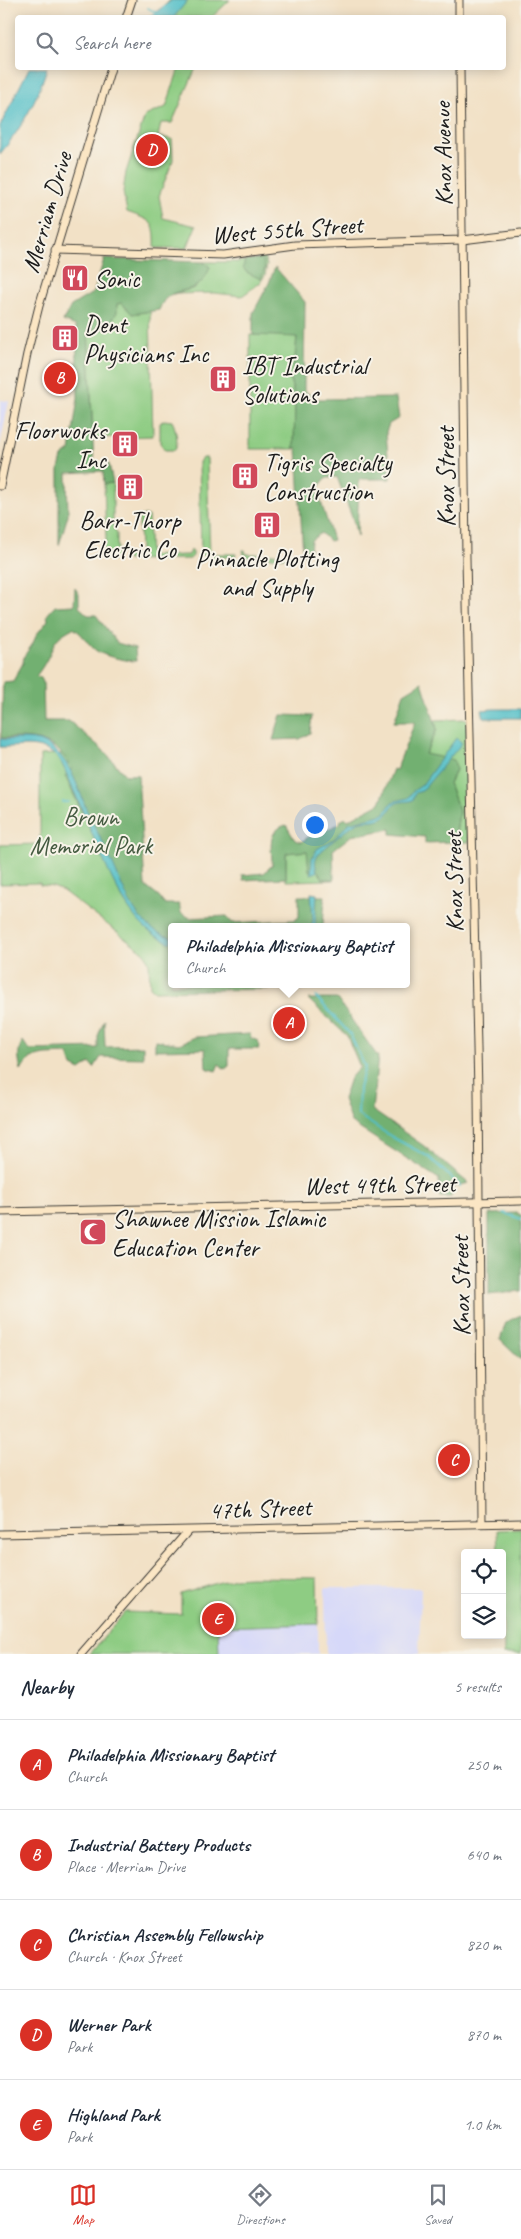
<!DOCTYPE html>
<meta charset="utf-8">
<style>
:root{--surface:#fff;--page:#f2f2f3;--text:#1f2937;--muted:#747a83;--line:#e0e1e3;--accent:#d93025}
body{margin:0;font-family:Caveat,sans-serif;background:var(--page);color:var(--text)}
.controls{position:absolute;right:15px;bottom:15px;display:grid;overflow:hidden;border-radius:5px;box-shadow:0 2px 12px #0003}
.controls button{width:45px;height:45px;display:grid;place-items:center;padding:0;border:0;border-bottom:1px solid var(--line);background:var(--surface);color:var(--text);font:25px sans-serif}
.you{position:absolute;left:314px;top:824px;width:18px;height:18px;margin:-12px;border:4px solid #fff;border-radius:50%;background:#1a73e8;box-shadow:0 0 0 8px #1a73e833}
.badge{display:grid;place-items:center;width:32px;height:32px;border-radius:50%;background:var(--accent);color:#fff;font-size:16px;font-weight:700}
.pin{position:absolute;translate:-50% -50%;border:2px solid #fff;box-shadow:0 1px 5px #0006}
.popup{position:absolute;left:168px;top:923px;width:242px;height:65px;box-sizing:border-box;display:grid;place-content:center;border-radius:5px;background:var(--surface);filter:drop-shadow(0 1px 4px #0005);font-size:16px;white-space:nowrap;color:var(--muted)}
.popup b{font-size:19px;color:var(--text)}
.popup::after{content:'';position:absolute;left:50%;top:100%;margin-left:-10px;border:10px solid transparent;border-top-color:var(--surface)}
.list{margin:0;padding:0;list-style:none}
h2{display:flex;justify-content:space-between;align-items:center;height:65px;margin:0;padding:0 20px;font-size:21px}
h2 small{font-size:16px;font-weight:400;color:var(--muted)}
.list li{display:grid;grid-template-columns:32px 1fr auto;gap:15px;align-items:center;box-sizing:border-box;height:90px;padding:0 20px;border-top:1px solid var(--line)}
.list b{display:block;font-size:19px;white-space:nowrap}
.list p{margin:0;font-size:16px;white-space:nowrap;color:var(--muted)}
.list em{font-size:16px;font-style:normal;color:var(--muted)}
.icon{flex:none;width:28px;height:28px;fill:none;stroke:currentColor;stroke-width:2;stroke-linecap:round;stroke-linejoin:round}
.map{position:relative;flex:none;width:521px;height:1654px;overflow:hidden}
.search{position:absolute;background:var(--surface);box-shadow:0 2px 12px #0003;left:15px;right:15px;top:15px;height:55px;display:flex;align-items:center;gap:12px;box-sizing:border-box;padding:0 18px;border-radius:5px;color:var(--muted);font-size:19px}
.sheet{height:515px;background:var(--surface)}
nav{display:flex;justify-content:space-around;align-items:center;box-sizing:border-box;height:70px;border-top:1px solid var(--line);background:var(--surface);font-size:14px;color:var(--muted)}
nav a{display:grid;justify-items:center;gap:2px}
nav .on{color:var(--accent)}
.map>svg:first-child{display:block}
.built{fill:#d6d8f9}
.green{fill:#8ecc83;stroke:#557450}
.forest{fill:#72b071;stroke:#476646}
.water{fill:#52bfc8;stroke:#376e72}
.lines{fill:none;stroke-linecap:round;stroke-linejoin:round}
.stream{stroke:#52bfc8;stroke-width:2}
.secondary-casing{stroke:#3c3a36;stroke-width:9}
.secondary{stroke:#fbe6c4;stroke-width:7}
.labels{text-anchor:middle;stroke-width:4;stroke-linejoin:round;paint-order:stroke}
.street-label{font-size:25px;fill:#1c1c1c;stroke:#f7f3e8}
.poi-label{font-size:25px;fill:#1c1c1c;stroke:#f7f3e8;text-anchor:start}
.park-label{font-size:25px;fill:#445a40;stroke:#f7f3e8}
</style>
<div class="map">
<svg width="521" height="1654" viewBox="0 0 521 1654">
<rect width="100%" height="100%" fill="#f7f3e8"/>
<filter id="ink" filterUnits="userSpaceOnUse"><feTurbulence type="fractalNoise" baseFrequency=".02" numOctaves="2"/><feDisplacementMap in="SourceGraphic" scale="10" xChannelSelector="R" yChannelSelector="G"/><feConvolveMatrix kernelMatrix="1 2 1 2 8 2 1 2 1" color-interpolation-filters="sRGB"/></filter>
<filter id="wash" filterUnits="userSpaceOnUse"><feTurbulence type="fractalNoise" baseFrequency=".0096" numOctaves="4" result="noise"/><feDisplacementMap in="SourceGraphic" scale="20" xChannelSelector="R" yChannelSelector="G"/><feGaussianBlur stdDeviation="1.12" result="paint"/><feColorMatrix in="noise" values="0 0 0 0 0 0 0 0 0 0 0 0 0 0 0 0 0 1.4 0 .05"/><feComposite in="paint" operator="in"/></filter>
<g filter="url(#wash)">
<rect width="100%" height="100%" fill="#f2e1c6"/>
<g class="built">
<polygon points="0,400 9,401 0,445"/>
<polygon points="325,1588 421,1588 419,1654 326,1654"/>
<polygon points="318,1624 318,1654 219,1654 218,1627"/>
</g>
<g class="green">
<polygon points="170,0 230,0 212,17 162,17 158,13"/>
<path d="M179 68H196L172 123H161L158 137 172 139 173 160 159 196 163 218 196 226 187 248H155C156 221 152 221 127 212L123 192 126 172 145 116 166 107Z"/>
<polygon points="264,257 267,265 265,275 260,283 242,296 214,293 172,294 195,288 210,267 203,262 238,262"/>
<polygon points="122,303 132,314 150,311 153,436 93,438 88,329 107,329 117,304"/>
<polygon points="250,335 297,336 295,359 290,379 295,399 294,449 250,449"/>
<path d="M164 420 172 421C176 428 179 444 175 450H165L160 443V423Z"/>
<polygon points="202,458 207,458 210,554 236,554 234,557 205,558 201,554 199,462"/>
<polygon points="113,483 113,526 117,534 117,556 114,560 106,560 102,547 106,539 104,484"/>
<polygon points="137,516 148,516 150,556 189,555 191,550 193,552 193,556 190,559 127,560 123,556 140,555 139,520"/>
<polygon points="289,549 286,557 247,558 244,555 243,550 245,550 246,554 287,554 287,550"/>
<polygon points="467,719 469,842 455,842 459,811 449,783 456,770 425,754 437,730 435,720"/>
<polygon points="105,752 125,775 138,775 123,878 171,940 172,984 306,984 307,988 155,991 150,987 149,964 145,953 63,891 53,887 40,885 40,883 0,884 0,845 40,844 40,755"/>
<polygon points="308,851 323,879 334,879 334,880 286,881 286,853"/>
<polygon points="521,1529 521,1654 504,1654 502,1553 498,1553 497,1530"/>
<polygon points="251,1577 317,1578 318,1624 218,1627 219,1654 90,1654 125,1612 181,1614 181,1594 234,1578"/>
</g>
<g class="forest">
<path d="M104 259 203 262 210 267C197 304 171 278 159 310L132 314 122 303 117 304V312L107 329H88L94 465 109 464 113 483 104 484 103 471 67 473 68 515 59 545V469L62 457 70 451 78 398 76 326 63 321 71 306 94 292Z"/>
<polygon points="260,259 263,260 265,268 261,279 246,272 243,267 245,260"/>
<polygon points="275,267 305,302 304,390 315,399 396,398 399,418 389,424 386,432 390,479 359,479 357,537 353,520 337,477 326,478 317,489 333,540 329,541 321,533 311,540 310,553 303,555 297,448 294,449 295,399 290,379 295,359 297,337 253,335 253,313 269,283"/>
<path d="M75 588 79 594V607L88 615H96L117 643 135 648 136 661C126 661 100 656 93 648 86 641 82 633 73 628 53 639 57 640 47 659 44 665 40 671 36 676L41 678 43 682 44 721H69L101 748 125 775H138L145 886 159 897 164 904H179L181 913 190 918 227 916 232 923 295 920 299 917V896H325L323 927H172L171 940C148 934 131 914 120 894L65 776 72 768C54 737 35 738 1 738L3 682 13 681 23 663 24 656 32 645 37 634 48 620 47 615 55 606 74 605Z"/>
<path d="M422 682 437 729 425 754 454 760 456 770 449 783 459 811 455 842 425 843V837L391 834V829L351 836 333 850 334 879H323L318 871H309L307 851 286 853V878L243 880 242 875 264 873 272 865C272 848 266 831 286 825L295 840 302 842C311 833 329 830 341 823L340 821 346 818 348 820 380 803 393 769 396 770 415 722H394L404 693Z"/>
<polygon points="281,715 312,716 310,733 300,739 273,740"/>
<polygon points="308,999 337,999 378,1057 372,1110 424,1146 468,1183 453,1187 451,1197 439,1197 439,1179 351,1123 343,1099 350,1078 360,1067 347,1036"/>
<path d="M104 1020 105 1047 143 1046V1058L101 1057 94 1068 90 1063 80 1070 72 1066 68 1054 46 1055 31 1058 21 1070C18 1058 17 1052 23 1041L29 1050 98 1048V1036Z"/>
<polygon points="250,1034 251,1038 258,1041 259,1049 229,1049 229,1066 225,1069 219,1064 216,1071 206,1068 205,1049 155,1050 155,1040 179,1044 195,1037"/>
<polygon points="517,1213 521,1215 521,1291 489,1295 489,1214"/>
<polygon points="521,1315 521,1360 500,1340 506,1322"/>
</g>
<g class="water">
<polygon points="172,0 188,0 174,17 149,17"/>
<path d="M29 68H47C37 100 22 128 0 154V126Z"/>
<polygon points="493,709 521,709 521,718 484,718 482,710"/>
<path d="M456 738 462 743 422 791 415 793 413 800C407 803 399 800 394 805 390 808 389 814 384 817 375 822 367 819 358 822 354 823 319 852 317 856 314 861 316 867 317 872L311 874 312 858 317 849 334 839 349 823 384 814 392 802 408 798 412 792 422 785Z"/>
<path d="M0 739C14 740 29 737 42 742 68 752 78 787 87 811 93 826 103 840 109 856 124 886 133 929 171 937V943C162 939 153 935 145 928 114 900 90 824 71 785 67 776 63 762 55 755 35 741 20 748 0 747Z"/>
<polygon points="311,893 317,894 315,927 311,927 313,920"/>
</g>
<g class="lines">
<g class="stream">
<polyline points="148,8 157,13"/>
<polyline points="63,802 68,802"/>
<polyline points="316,997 350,1034 365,1067 359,1088 358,1115 392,1137 429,1157 460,1186"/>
<polyline points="504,1213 521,1219"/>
</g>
</g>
</g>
<g filter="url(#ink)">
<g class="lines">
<g class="secondary-casing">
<g id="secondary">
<polyline points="459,0 459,18"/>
<polyline points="126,18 132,0"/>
<polyline points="460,68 466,558 478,1092 482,1523"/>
<polyline points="55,250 223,255 295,245 462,240 521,233"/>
<polyline points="0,486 27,354 39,306 111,68"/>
<polyline points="0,1212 521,1201"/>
<polyline points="0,1534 521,1523"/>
<polyline points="81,1654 188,1531"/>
</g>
</g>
<use href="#secondary" class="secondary"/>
</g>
</g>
<defs>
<g id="restaurant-square" transform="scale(1.4375)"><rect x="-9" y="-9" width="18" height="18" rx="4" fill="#d1495b" stroke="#f7f3e8"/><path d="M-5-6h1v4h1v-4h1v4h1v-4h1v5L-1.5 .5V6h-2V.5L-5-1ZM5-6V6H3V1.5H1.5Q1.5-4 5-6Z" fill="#fff"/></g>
<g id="building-square" transform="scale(1.4375)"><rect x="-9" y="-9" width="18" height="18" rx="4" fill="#d1495b" stroke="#f7f3e8"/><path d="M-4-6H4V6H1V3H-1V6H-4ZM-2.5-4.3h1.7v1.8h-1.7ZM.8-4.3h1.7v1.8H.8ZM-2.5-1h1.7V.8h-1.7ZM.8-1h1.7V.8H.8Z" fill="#fff"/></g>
<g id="mosque-square" transform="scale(1.4375)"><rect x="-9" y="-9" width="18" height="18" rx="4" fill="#d1495b" stroke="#f7f3e8"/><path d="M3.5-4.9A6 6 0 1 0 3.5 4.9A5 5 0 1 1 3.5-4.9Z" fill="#fff"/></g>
</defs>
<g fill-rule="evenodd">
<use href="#restaurant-square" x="75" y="278"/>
<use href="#building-square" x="65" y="338"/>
<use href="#building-square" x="223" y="379"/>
<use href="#building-square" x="125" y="444"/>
<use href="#building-square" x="245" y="476"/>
<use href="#building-square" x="130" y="487"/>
<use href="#building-square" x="267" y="525"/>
<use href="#mosque-square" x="93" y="1232"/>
</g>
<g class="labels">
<g class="street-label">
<text transform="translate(442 154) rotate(-91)" y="9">Knox Avenue</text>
<text transform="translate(46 212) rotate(-74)" y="9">Merriam Drive</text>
<text transform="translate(287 229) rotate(-4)" y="9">West 55th Street</text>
<text transform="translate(445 477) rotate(-90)" y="9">Knox Street</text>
<text transform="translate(453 882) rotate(-91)" y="9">Knox Street</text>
<text transform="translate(380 1184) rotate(-1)" y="9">West 49th Street</text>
<text transform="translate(460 1286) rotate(-91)" y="9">Knox Street</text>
<text transform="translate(260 1508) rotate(-2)" y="9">47th Street</text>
</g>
<g class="poi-label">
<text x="94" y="287">Sonic</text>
<text x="84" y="333">Dent<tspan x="84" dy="29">Physicians Inc</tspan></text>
<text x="242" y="374">IBT Industrial<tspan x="242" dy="29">Solutions</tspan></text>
<text x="106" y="439" text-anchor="end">Floorworks<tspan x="106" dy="29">Inc</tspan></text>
<text x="264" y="471">Tigris Specialty<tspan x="264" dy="29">Construction</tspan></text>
<text x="130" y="529" text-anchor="middle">Barr-Thorp<tspan x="130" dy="29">Electric Co</tspan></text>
<text x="267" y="567" text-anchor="middle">Pinnacle Plotting<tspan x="267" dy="29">and Supply</tspan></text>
<text x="112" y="1227">Shawnee Mission Islamic<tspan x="112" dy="29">Education Center</tspan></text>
</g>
<g class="park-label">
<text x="91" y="825">Brown<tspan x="91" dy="29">Memorial Park</tspan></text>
</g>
</g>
</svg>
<div class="controls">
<button><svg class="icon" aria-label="locate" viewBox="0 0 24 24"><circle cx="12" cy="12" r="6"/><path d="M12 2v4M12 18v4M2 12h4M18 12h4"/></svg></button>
<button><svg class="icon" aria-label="layers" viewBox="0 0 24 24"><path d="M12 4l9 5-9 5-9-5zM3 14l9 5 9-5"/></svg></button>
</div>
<div class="you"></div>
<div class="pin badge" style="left:289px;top:1023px">A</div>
<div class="popup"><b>Philadelphia Missionary Baptist</b>Church</div>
<div class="pin badge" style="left:60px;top:378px">B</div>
<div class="pin badge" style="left:454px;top:1460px">C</div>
<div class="pin badge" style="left:152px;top:150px">D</div>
<div class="pin badge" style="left:218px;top:1619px">E</div>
<div class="search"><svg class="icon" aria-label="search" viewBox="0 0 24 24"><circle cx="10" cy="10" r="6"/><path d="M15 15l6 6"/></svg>Search here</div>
</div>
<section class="sheet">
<h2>Nearby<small>5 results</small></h2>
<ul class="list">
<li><span class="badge">A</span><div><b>Philadelphia Missionary Baptist</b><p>Church</p></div><em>250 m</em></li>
<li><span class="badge">B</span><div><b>Industrial Battery Products</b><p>Place · Merriam Drive</p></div><em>640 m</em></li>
<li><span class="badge">C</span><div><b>Christian Assembly Fellowship</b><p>Church · Knox Street</p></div><em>820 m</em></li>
<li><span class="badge">D</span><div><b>Werner Park</b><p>Park</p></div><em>870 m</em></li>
<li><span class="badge">E</span><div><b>Highland Park</b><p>Park</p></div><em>1.0 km</em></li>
</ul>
</section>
<nav>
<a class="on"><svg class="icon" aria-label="map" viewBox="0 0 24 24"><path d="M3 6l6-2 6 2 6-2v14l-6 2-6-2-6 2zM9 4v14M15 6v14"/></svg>Map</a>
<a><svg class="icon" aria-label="directions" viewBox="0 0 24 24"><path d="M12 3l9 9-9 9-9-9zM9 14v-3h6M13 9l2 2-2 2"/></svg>Directions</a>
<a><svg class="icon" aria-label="saved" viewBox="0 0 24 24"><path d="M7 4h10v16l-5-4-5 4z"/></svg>Saved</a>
</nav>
